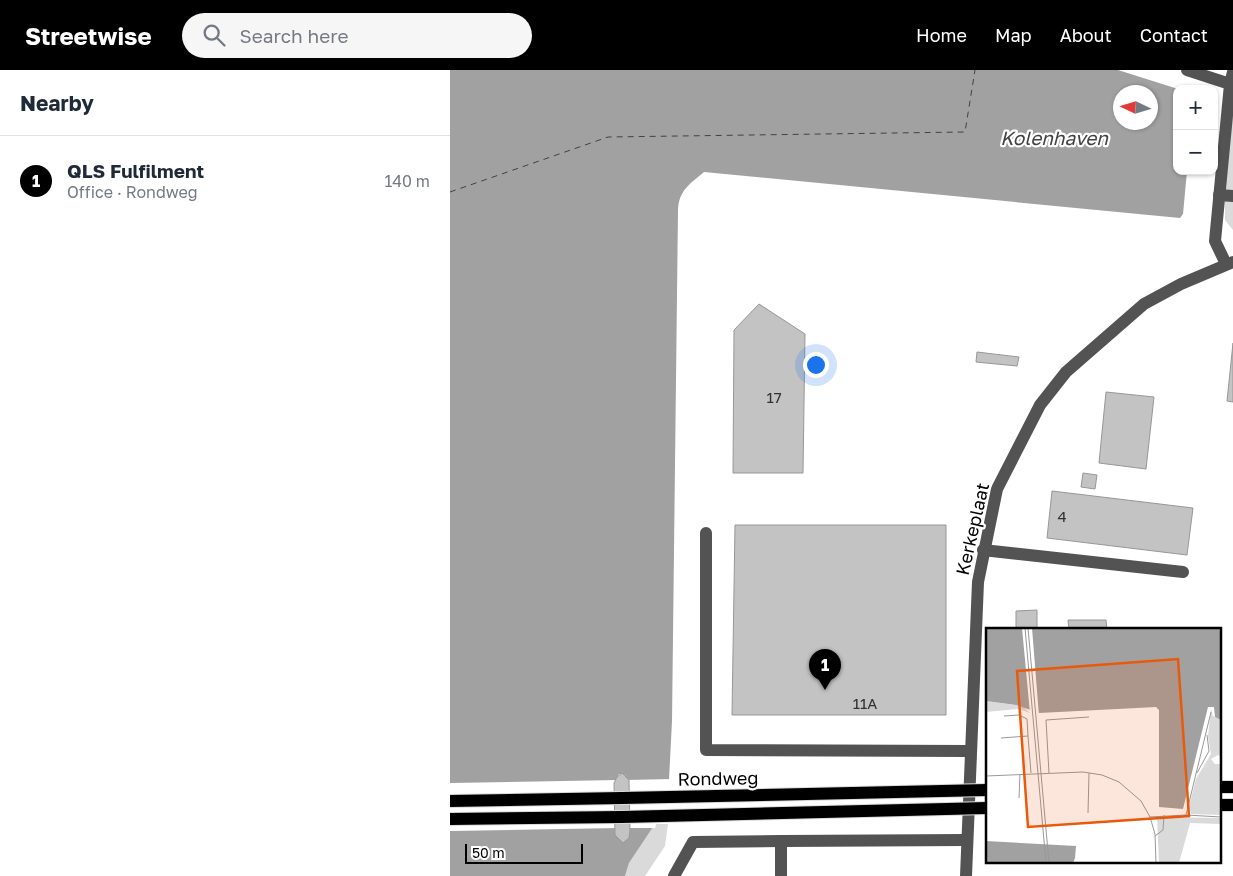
<!DOCTYPE html>
<meta charset="utf-8">
<style>
:root{--surface:#fff;--page:#f6f6f7;--text:#1f2937;--muted:#747a83;--line:#e0e1e3;--accent:#000}
body{margin:0;font-family:"Golos Text",sans-serif;background:var(--page);color:var(--text)}
.controls{position:absolute;right:15px;top:15px;display:grid;overflow:hidden;border-radius:10px;box-shadow:0 1px 4px #0004}
.controls button{width:45px;height:45px;display:grid;place-items:center;padding:0;border:0;border-bottom:1px solid var(--line);background:var(--surface);color:var(--text);font:25px sans-serif}
.compass{position:absolute;left:663px;top:15px;width:45px;height:45px;border-radius:50%;background:var(--surface);box-shadow:0 1px 4px #0004;rotate:274deg}
.scale{position:absolute;left:15px;bottom:12px;width:118px;box-sizing:border-box;padding-left:5px;border:2px solid #000;border-top:0;font-size:14px;line-height:18px;white-space:nowrap;color:#000;-webkit-text-stroke:4px #fff;paint-order:stroke}
.you{position:absolute;left:365px;top:294px;width:18px;height:18px;margin:-12px;border:4px solid #fff;border-radius:50%;background:#1a73e8;box-shadow:0 0 0 8px #1a73e833}
.badge{display:grid;place-items:center;width:32px;height:32px;border-radius:50%;background:var(--accent);color:#fff;font-size:16px;font-weight:700}
.pin{position:absolute;translate:-50% -41px;filter:drop-shadow(0 1px 2px #0008)}
.pin::after{content:'';position:absolute;top:26px;width:18px;height:15px;background:inherit;clip-path:polygon(0 0,100% 0,50% 100%)}
.list{margin:0;padding:0;list-style:none}
h2{display:flex;justify-content:space-between;align-items:center;height:65px;margin:0;padding:0 20px;font-size:21px}
h2 small{font-size:16px;font-weight:400;color:var(--muted)}
.list li{display:grid;grid-template-columns:32px 1fr auto;gap:15px;align-items:center;box-sizing:border-box;height:90px;padding:0 20px;border-top:1px solid var(--line)}
.list b{display:block;font-size:19px;white-space:nowrap}
.list p{margin:0;font-size:16px;white-space:nowrap;color:var(--muted)}
.list em{font-size:16px;font-style:normal;color:var(--muted)}
.icon{flex:none;width:28px;height:28px;fill:none;stroke:currentColor;stroke-width:2;stroke-linecap:round;stroke-linejoin:round}
.map{position:relative;flex:none;width:783px;height:806px;overflow:hidden}
header{display:flex;align-items:center;gap:30px;box-sizing:border-box;height:70px;padding:0 25px;background:var(--accent);color:#fff}
header strong{font-size:24px}
nav{display:flex;gap:28px;margin-inline-start:auto;font-size:18px}
.search{width:350px;height:45px;background:var(--page);display:flex;align-items:center;gap:12px;box-sizing:border-box;padding:0 18px;border-radius:28px;color:var(--muted);font-size:19px}
main{display:flex}
aside{flex:1;background:var(--surface)}
.map>svg:first-child{display:block}
.green{fill:#dadada}
.water{fill:#a1a1a1;fill-rule:evenodd}
.pier{fill:#fff}
.lines{fill:none;stroke-linecap:round;stroke-linejoin:round}
.ferry{stroke:#424242;stroke-width:1;stroke-dasharray:6 5;stroke-linecap:butt}
.building{fill:#c3c3c3;stroke:#979797}
.major-casing{stroke:#dbdbdb;stroke-width:14}
.minor{stroke:#535353;stroke-width:12}
.major{stroke:#000;stroke-width:12}
.major-bridge-casing{stroke:#dbdbdb;stroke-width:14;stroke-linecap:butt}
.major-bridge{stroke:#000;stroke-width:12}
.labels{text-anchor:middle;stroke-width:4.5;stroke-linejoin:round;paint-order:stroke}
.number-label{font-size:15px;fill:#313131}
.street-label{font-size:18px;fill:#000;stroke:#fff}
.water-label{font-size:19px;font-style:italic;fill:#424242;stroke:#fff}
.inset-river{fill:none;stroke:#a1a1a1;stroke-width:2.5}
.inset-road{fill:none;stroke:#999;stroke-width:1}
.view{fill:#e8590c;fill-opacity:0.15;stroke:#e8590c;stroke-width:2.5}
.inset-edge{fill:none;stroke:#000;stroke-width:2.5}
</style>
<header>
<strong>Streetwise</strong>
<div class="search"><svg class="icon" aria-label="search" viewBox="0 0 24 24"><circle cx="10" cy="10" r="6"/><path d="M15 15l6 6"/></svg>Search here</div>
<nav><a>Home</a><a>Map</a><a>About</a><a>Contact</a></nav>
</header>
<main>
<aside>
<h2>Nearby<small></small></h2>
<ul class="list">
<li><span class="badge">1</span><div><b>QLS Fulfilment</b><p>Office · Rondweg</p></div><em>140 m</em></li>
</ul>
</aside>
<div class="map">
<svg width="783" height="806" viewBox="0 0 783 806">
<rect width="100%" height="100%" fill="#fff"/>
<g class="green">
<polygon points="783,39 783,160 775,150 775,122"/>
<polygon points="205,754 218,754 215,776 195,806 175,806 179,793"/>
</g>
<path class="water" d="M0 0H668L728 19 727 101H737L733 144 730 148 254 102C240 114 229 120 228 140L222 651 219 710 205 754 179 793 175 806H0ZM670 22H700V52H670ZM169 704 175 705 179 713 180 764 173 773 165 765 164 713Z"/>
<g class="pier">
<polygon points="222,709 205,758 178,758 176,710"/>
<polygon points="168,710 168,758 0,761 0,713"/>
</g>
<g class="lines">
<polyline class="ferry" points="0,122 158,67 515,62 525,0"/>
</g>
<g class="building">
<polygon points="309,234 355,264 353,403 283,403 284,260"/>
<polygon points="783,273 783,332 777,331"/>
<polygon points="527,282 569,287 567,296 526,292"/>
<polygon points="656,322 704,327 696,399 649,393"/>
<polygon points="633,403 647,405 645,419 631,417"/>
<polygon points="602,421 743,438 737,485 597,468"/>
<polygon points="285,455 496,455 496,645 282,645"/>
<polygon points="587,540 587,560 566,560 566,541"/>
<polygon points="618,550 656,550 657,560 619,560"/>
<polygon points="172,703 179,710 180,760 179,768 173,773 165,765 164,713 167,707"/>
</g>
<g class="lines">
<g class="major-casing">
<g id="major">
<polyline points="769,717 783,717"/>
<polyline points="0,731 172,728"/>
<polyline points="769,735 783,735"/>
<polyline points="0,749 172,747"/>
</g>
</g>
<g class="minor">
<polyline points="737,0 780,14 765,171 776,194"/>
<polyline points="780,14 783,2"/>
<polyline points="769,125 783,126"/>
<polyline points="256,463 256,680 519,681"/>
<polyline points="533,480 733,502"/>
<polyline points="224,806 243,772 331,771"/>
<polyline points="331,806 331,771 517,770"/>
<polyline points="516,806 528,512 547,419 590,335 616,302 694,234 731,214 783,192"/>
</g>
<use href="#major" class="major"/>
<g class="major-bridge-casing">
<g id="major-bridge">
<polyline points="172,728 537,720"/>
<polyline points="172,747 537,738"/>
</g>
</g>
<use href="#major-bridge" class="major-bridge"/>
</g>
<g class="labels">
<g class="number-label">
<text x="324" y="333">17</text>
<text x="612" y="452">4</text>
<text x="415" y="639">11A</text>
</g>
<g class="street-label">
<text transform="translate(523 459) rotate(-77)" y="6">Kerkeplaat</text>
<text transform="translate(268 709) rotate(-1)" y="6">Rondweg</text>
</g>
<g class="water-label">
<text x="604" y="75">Kolenhaven</text>
</g>
</g>
<g transform="translate(536 558)">
<rect width="235" height="235" fill="#fff"/>
<path d="M0 73 36 78 44 85 33 81 0 84ZM225 81 227 88 235 92V129L232 127 225 131 229 136H235V187L205 186 203 178 210 151 225 126 222 108ZM171 189 235 190V196L204 195 193 235H173Z" fill="#dadada"/>
<path d="M0 0H235V92L229 89 228 79H222L197 181 173 179V82L170 79 53 85 30 77 0 73ZM0 213 90 218 89 230 87 235H0Z" fill="#a1a1a1"/>
<path d="M36 0H46L53 88 44 85Z" fill="#fff"/>
<path class="inset-river" d="M154 0 181 64 187 135 204 137"/>
<path class="inset-road" d="M39 0 60 235M42 0 63 235M18 88 33 87 41 91 42 108M15 110 42 108 45 145M63 145 60 92 103 89M211 145 223 123 221 107M0 148 97 144 116 147 133 154 155 173 164 189 169 206 170 235M33 170 34 146M102 185 103 145M200 187 235 189M164 189 200 187 225 84M169 208 177 202 178 187"/>
<path class="view" d="M192 31 203 188 42 199 31 43Z"/>
<rect width="235" height="235" class="inset-edge"/>
</g>
</svg>
<div class="controls">
<button>+</button>
<button>−</button>
</div>
<svg class="compass" viewBox="-18 -18 36 36"><path d="M0-13l5 13h-10z" fill="#e53935"/><path d="M0 13l5-13h-10z" fill="#747a83"/></svg>
<div class="scale">50 m</div>
<div class="you"></div>
<div class="pin badge" style="left:375px;top:620px">1</div>
</div>
</main>
